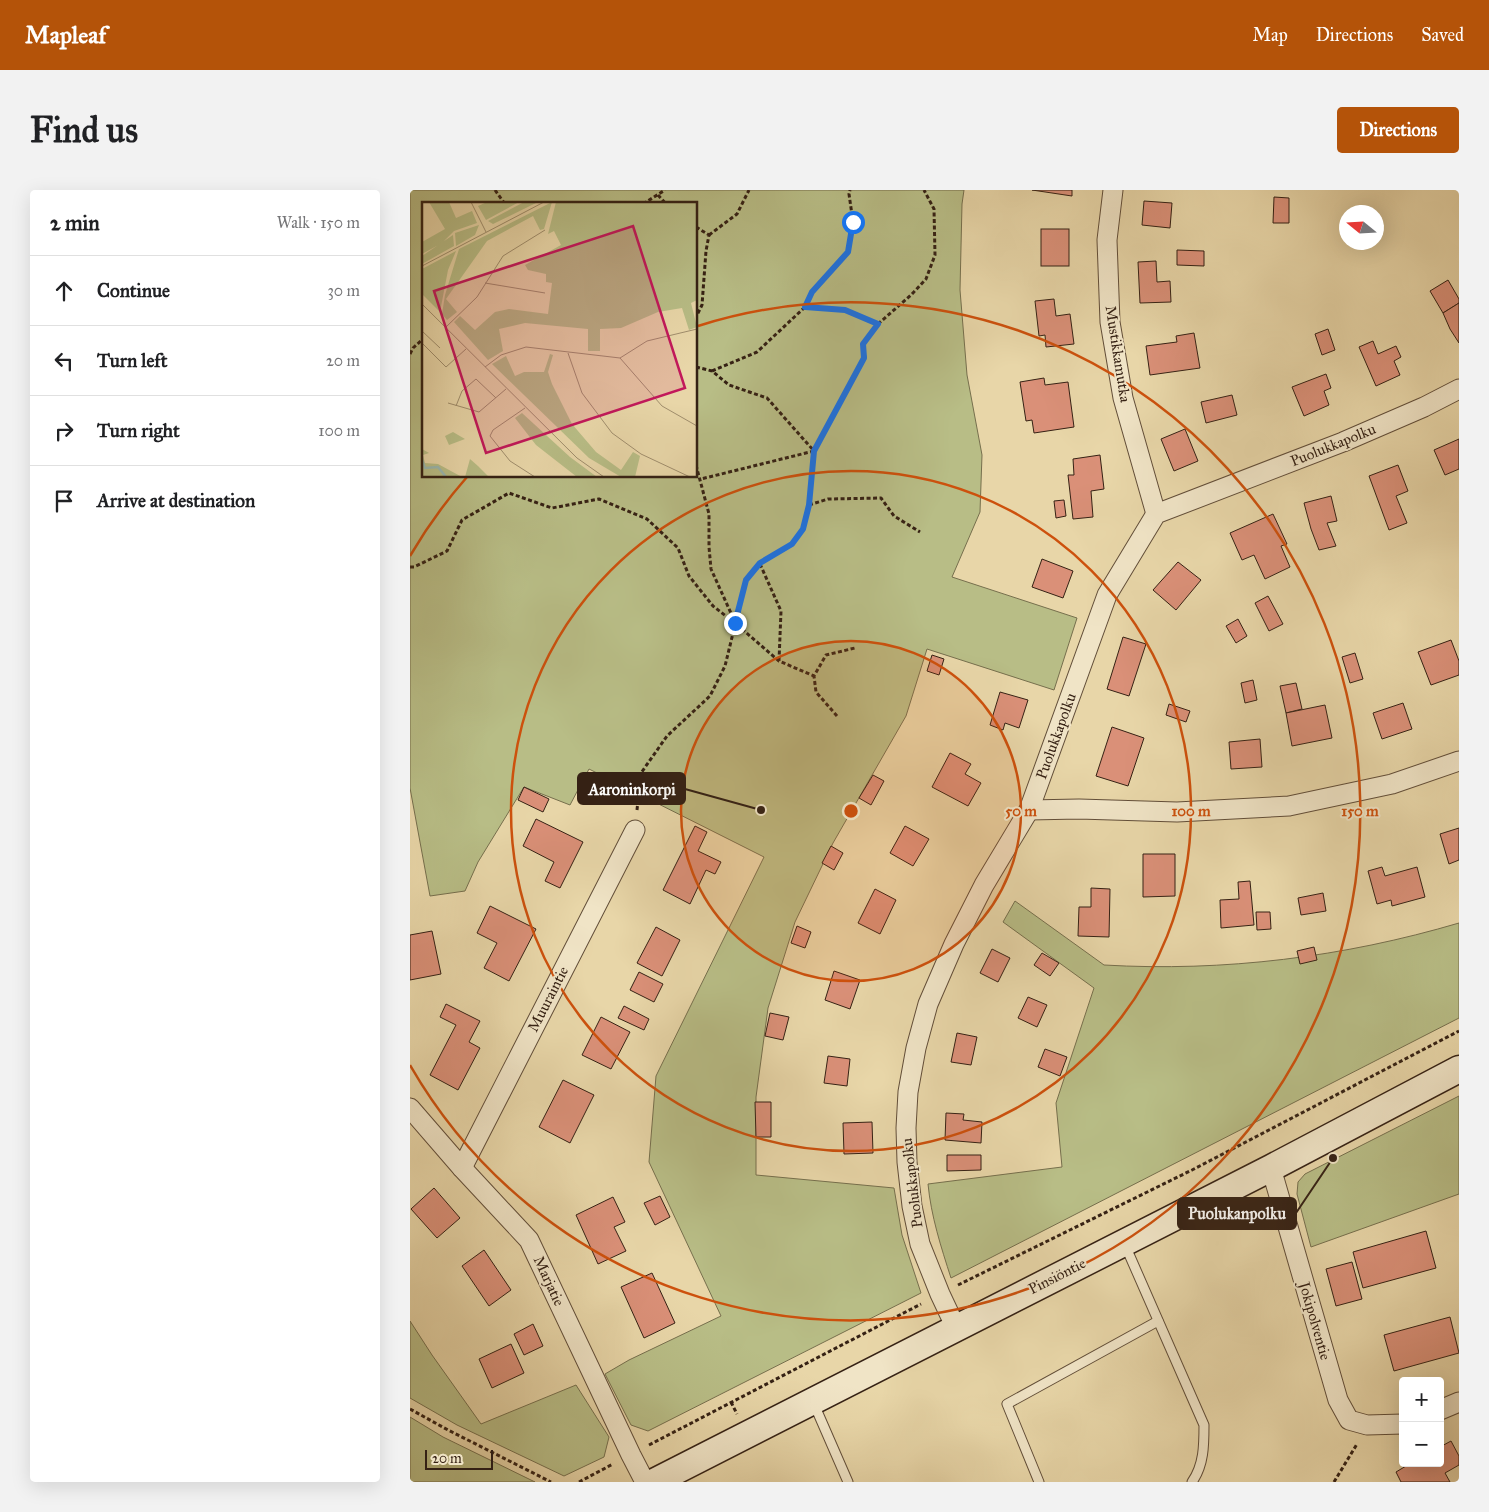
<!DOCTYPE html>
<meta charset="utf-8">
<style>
:root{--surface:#fff;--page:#f2f2f2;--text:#202124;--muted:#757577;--line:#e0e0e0;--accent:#b45309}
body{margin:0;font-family:"IM FELL Great Primer",serif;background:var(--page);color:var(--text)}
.controls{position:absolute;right:15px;bottom:15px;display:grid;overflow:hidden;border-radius:5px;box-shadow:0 5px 20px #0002}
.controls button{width:45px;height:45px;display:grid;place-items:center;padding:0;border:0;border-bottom:1px solid var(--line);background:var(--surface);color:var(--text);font:25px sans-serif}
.compass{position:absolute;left:929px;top:15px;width:45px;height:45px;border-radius:50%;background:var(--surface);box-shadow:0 5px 20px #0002;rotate:288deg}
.scale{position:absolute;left:15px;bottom:12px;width:68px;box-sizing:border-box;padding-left:5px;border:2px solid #352114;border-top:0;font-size:14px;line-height:18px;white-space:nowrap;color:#352114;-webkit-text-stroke:4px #f0e4c6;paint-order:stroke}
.stop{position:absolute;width:15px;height:15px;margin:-11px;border:4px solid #1a73e8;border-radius:50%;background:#fff}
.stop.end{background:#1a73e8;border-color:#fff;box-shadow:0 1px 5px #0008}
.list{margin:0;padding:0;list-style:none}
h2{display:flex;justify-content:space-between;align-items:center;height:65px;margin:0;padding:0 20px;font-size:21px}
h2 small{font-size:16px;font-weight:400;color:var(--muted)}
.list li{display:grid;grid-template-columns:32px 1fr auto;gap:15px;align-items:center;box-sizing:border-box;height:70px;padding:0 20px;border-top:1px solid var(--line)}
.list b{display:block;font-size:19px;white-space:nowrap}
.list em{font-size:16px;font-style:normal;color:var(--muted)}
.icon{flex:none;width:28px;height:28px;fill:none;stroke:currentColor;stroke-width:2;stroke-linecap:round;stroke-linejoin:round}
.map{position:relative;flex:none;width:1049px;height:1292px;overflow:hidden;border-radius:5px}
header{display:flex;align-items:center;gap:30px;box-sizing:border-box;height:70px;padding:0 25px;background:var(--accent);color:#fff}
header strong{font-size:24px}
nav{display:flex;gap:28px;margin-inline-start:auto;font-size:18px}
.intro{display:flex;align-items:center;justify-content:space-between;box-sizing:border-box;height:120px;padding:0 30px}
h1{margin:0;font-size:35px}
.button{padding:12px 22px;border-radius:5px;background:var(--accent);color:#fff;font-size:18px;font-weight:700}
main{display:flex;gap:30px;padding:0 30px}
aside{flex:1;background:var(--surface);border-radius:5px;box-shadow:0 5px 20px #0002}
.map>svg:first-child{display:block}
.green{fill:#b8bd86;stroke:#766f4d;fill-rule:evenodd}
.building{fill:#da9078;stroke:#352114}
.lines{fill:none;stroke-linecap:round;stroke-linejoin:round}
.service-casing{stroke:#624e39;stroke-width:11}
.minor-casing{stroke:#624e39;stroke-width:21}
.secondary-casing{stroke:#352114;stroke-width:29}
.path{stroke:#352114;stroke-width:3;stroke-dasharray:4 2.5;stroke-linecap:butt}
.service{stroke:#f0e4c6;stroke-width:9}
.minor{stroke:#f0e4c6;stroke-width:19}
.secondary{stroke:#f0e4c6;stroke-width:26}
.route{stroke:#1a73e8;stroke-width:6}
.ring{fill:none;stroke:#cd510d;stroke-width:2.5}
.labels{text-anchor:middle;stroke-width:4;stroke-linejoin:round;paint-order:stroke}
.street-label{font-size:15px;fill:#352114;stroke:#f0e4c6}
.inset-river{fill:none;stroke:#99b7b0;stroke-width:2.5}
.inset-road{fill:none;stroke:#a08e6d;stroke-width:1}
.view{fill:#c2185b;fill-opacity:0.15;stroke:#c2185b;stroke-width:2.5}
.inset-edge{fill:none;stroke:#352114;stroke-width:2.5}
.centre{fill:#cd510d;stroke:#f0e4c6;stroke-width:2.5}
.ring-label{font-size:15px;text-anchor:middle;font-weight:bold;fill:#cd510d;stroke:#f0e4c6;stroke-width:4;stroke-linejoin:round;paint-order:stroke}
.leader{fill:none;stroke:#352114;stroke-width:2}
.callout-dot{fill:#352114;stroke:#f0e4c6;stroke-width:2}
.callout{fill:#352114;stroke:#352114;stroke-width:2}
.callout-label{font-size:16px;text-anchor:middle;font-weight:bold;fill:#fff}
</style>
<header>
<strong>Mapleaf</strong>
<nav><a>Map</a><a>Directions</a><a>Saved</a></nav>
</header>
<div class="intro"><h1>Find us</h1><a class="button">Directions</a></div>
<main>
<aside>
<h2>2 min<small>Walk · 150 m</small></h2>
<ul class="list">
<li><svg class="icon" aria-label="ahead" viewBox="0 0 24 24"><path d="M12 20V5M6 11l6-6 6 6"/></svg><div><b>Continue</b></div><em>30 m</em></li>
<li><svg class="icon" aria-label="left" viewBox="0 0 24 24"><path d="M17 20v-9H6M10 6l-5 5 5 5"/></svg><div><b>Turn left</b></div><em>20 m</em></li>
<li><svg class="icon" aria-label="right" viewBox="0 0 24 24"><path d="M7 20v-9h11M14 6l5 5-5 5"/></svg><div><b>Turn right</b></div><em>100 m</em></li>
<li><svg class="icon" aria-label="arrive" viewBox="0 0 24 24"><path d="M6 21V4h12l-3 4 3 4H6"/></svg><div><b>Arrive at destination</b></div></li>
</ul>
</aside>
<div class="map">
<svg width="1049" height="1292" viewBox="0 0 1049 1292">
<rect width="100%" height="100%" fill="#e8d6a8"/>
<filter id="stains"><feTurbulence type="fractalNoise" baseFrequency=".004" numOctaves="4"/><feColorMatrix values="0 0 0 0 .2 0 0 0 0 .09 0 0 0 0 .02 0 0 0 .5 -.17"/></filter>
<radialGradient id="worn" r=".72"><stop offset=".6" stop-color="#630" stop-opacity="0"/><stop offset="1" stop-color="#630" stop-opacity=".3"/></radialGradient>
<g class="green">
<path d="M0 0H554L552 14 550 100 557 185 572 265 570 322 542 387 667 428 644 500 517 459 496 526 423 653 385 732 358 818 346 907V985L484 998 492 1045 511 1103 238 1241 221 1235 195 1184 219 1170 311 1126 239 972 246 886 354 667 179 579 160 615 114 597 68 672 55 701 20 706 0 598ZM14 14H286V286H14Z"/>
<path d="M605 711 694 775C814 782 934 767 1049 733V828L541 1088C531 1057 521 1026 518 994L652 977 646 913 684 798 593 732Z"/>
<polygon points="1049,906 1049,1004 901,1057 887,1004 888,992 895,984"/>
<polygon points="0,1131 22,1165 71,1234 166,1195 199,1247 194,1267 154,1286 47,1235 0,1208"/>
<polygon points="0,1227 33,1247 125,1292 0,1292"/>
</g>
<g class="building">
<polygon points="622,0 662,0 662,6"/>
<polygon points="864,7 879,8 879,33 863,33"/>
<polygon points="734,11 762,13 760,38 732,35"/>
<rect x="631" y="39" width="28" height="37"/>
<polygon points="767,60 794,61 794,76 767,75"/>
<polygon points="746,71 747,92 760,91 761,112 730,113 728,72"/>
<polygon points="1038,90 1049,109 1049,113 1033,123 1020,101"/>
<polygon points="644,109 646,126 660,124 664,154 636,157 635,145 629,146 625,111"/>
<polygon points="1049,113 1049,153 1040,139 1033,123"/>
<polygon points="918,139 925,160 912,165 905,144"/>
<polygon points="784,143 790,178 740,185 736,156 767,152 766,146"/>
<polygon points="963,151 968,164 986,156 991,167 984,171 990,185 966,196 949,157"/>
<polygon points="916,184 921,198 914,201 919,215 894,226 882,197"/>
<polygon points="634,188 635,195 658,192 664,237 624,243 622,230 616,231 610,192"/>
<polygon points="822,205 827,225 796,233 791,212"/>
<polygon points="775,239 788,271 764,281 751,249"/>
<polygon points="1049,249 1049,279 1035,285 1024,260"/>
<polygon points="690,265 694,299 681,301 683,327 663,329 658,285 664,285 663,269"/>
<polygon points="988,275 998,301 986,306 997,333 979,340 959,286"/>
<polygon points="921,306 927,331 917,333 926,356 909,360 901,339 894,313"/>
<polygon points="654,310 656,326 646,328 644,311"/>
<polygon points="863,324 877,354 871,356 880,377 855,389 844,365 832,370 820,343"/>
<polygon points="632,369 663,381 653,408 622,397"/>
<polygon points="768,372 791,390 766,420 743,400"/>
<polygon points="858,406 873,434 859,441 845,413"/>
<polygon points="828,429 837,446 826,453 816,436"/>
<polygon points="713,447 736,454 719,506 697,499"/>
<polygon points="1041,450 1049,471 1049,485 1021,495 1008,462"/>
<polygon points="945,463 953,489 940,493 932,467"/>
<polygon points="522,465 534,469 529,485 517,481"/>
<polygon points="843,490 847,510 835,513 831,493"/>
<polygon points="886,493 892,519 876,523 870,496"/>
<polygon points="590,502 618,510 609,538 595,533 593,540 580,535"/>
<polygon points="993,513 1002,539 972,549 963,523"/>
<polygon points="759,514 780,521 776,532 756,525"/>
<polygon points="915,515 922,548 882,556 876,523"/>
<polygon points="702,537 734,548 718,596 686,586"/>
<polygon points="850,549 852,577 821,579 819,552"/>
<polygon points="540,563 561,574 555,584 571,593 558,616 522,597"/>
<polygon points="463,585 474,591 461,615 449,608"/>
<polygon points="114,597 139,609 133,622 108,610"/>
<polygon points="126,629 173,652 150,698 135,691 144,672 113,656"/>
<polygon points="285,636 297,642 288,661 311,672 305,684 296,680 280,714 253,700"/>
<polygon points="495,636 519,649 503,676 480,663"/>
<polygon points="1049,638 1049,670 1039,674 1030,644"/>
<polygon points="421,656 433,663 424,680 412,673"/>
<polygon points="733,664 765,664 765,706 733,707"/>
<polygon points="972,677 975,686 1007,677 1015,707 982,716 981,710 967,714 958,681"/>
<polygon points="840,691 844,735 811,738 810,710 829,709 828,692"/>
<polygon points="681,698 700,699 699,747 668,746 669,717 681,717"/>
<polygon points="465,699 486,710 470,744 448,733"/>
<polygon points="913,703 916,721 891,725 888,708"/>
<polygon points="80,716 126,739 99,791 74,778 87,753 67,743"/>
<polygon points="846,722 860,722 861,739 847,740"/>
<polygon points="387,736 401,742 395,758 381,753"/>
<polygon points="246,737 270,750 252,786 227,773"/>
<polygon points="22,741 31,784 0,790 0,745"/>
<polygon points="904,757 907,770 890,774 887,761"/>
<polygon points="582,759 600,768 588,792 570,783"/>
<polygon points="632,763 649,773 640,786 624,775"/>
<polygon points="424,781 450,790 440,819 415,810"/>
<polygon points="229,782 253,794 244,812 220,800"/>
<polygon points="618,807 637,815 627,837 608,828"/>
<polygon points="36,814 70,831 59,852 70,858 48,900 20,885 46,835 30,827"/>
<polygon points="214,816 239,829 234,840 208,828"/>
<polygon points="360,823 379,827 373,850 355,846"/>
<polygon points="191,827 220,842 201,879 172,865"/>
<polygon points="547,843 567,847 561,875 541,872"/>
<polygon points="635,859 657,867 650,886 628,877"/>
<polygon points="418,866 440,869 437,896 414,893"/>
<polygon points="153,890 184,905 160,953 129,937"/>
<polygon points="345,912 361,912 361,947 346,947"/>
<polygon points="536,923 554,924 553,930 572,932 571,953 535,950"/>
<polygon points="462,932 463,963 434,964 433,933"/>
<polygon points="537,965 571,965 571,980 537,981"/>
<polygon points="24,998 50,1028 27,1048 1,1019"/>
<polygon points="250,1006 260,1027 245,1035 234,1013"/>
<polygon points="203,1007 215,1032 204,1037 216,1061 188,1074 166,1025"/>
<polygon points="1016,1041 1026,1078 953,1098 943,1062"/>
<polygon points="74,1060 101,1100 79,1116 52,1076"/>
<polygon points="942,1072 952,1109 926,1116 916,1079"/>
<polygon points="242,1083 265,1133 234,1148 211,1097"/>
<polygon points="1040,1127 1049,1163 984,1181 974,1145"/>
<polygon points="123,1134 133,1156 114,1165 104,1144"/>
<polygon points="101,1154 114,1183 82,1198 69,1169"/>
<polygon points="1041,1251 1049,1266 1049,1275 1035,1283 1040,1292 991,1292 986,1282 1001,1273 1030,1273 1030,1257"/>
</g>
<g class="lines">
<g class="service-casing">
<g id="service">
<path d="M715 1055 794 1235C794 1255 794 1275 782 1292"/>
<polyline points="404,1214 438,1292"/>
<polyline points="629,1292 597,1214 748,1131"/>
</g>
</g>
<g class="minor-casing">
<g id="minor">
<polyline points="703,0 697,50 700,132 713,208 746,324"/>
<polyline points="619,620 669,619 767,622 879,616 982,594 1049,571"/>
<polyline points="0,918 52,978 119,1050 221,1265 235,1292"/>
<polyline points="52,978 225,640"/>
<polyline points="861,978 928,1210 939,1230 957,1235 993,1234"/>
<polyline points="546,1138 530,1104 510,1054 502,1016 497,972 496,938 498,902 506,858 518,814 544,754 574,695 619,620 697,405 746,324 933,252 1014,217 1049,199"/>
<polyline points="1030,1220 1049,1212"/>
</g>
</g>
<g class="secondary-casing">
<polyline id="secondary" points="244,1292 861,978 1049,879"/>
</g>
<g class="path">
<polyline points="85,0 95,14"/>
<polyline points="248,5 256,14"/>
<polyline points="233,14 255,0"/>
<polyline points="286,37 299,45 296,61 292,115 286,127"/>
<polyline points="299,45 327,24 339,0"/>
<polyline points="395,117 435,120 468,134"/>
<polyline points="0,164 3,158 14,148"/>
<polyline points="286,177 302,181 319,195 357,208 404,261 291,289"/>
<polyline points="302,181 347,162 395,117 402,102 438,63 443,32 439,4 440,0"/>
<polyline points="286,275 299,324 299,357 301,379 325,432"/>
<polyline points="399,315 418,309 471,308 484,326 510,342"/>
<polyline points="350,374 371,421 369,471"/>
<polyline points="0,377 4,377 37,361 52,330 99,303 142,318 189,309 237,329 268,358 279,386 303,416 325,433 369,471 404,486"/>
<polyline points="427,526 406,502 404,486 416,465 445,458"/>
<polyline points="227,620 231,583 257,546 300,506 315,476 336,390 350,373 382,355 393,339 399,315 404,261 455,168 453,154 468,134 501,105 516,89 525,65 524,19 514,0"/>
<polyline points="548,1095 782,980 1049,841"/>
<polyline points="321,1212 327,1224"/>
<polyline points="0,1219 38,1240 141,1292"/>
<polyline points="239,1255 511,1114"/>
<polyline points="169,1292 203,1274"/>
<polyline points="924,1292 947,1254"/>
</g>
<use href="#service" class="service"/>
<use href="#minor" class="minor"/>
<use href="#secondary" class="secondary"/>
</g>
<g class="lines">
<polyline class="route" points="325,433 336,390 350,373 382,354 393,339 399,315 404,261 454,168 453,154 468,134 435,120 395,117 402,102 438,62 443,32"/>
</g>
<circle cx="441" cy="621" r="170" fill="#cd510d" fill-opacity=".12"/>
<g class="ring">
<circle cx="441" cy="621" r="170"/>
<circle cx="441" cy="621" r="340"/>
<path d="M0 366A509 509 0 0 1 57 287M288 136A509 509 0 1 1 0 875"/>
</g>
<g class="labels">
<g class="street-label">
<text transform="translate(708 164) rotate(81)" y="5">Mustikkamutka</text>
<text transform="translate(923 255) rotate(-22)" y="5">Puolukkapolku</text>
<text transform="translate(646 546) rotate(-70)" y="5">Puolukkapolku</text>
<text transform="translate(138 809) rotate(-63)" y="5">Muuraintie</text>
<text transform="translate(502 993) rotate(-97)" y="5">Puolukkapolku</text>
<text transform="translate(647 1086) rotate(-27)" y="5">Pinsiöntie</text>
<text transform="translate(139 1091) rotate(65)" y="5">Marjatie</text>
<text transform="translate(905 1131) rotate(74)" y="5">Jokipolventie</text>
</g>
</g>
<g transform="translate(12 12)">
<rect width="275" height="275" fill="#e8d6a8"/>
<path d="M7 0H27L34 16 50 9 55 21 32 29 20 41 0 52V40L23 27ZM65 0H97L64 18 56 4ZM102 0H116L71 22 66 19ZM130 0 122 27 118 28 111 14 65 39 24 97 35 110 25 118 20 112 23 93 37 47ZM134 0H275V98L269 101 275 125 267 128 260 106 236 110 199 126 178 127V149H166V127L103 121 77 127 81 149 66 158 32 120 38 114 53 128 73 110 87 107 126 112 130 81 124 80V72L106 68 103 63 139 43 132 29 126 32ZM57 23 53 33 34 44 33 31ZM31 33 32 44 0 62V54ZM34 49 26 68 18 110 0 92V67ZM128 152 131 153 126 170 130 182 150 222 174 250 199 268 211 250 218 254 213 275H199L167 256 70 162 84 154 93 174 102 170H122ZM100 211 148 255 175 275H155L114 243 93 216ZM31 230 43 237 27 243 23 234ZM0 247 7 251 1 253 3 261 16 262 40 275H0ZM48 257 56 264 67 275H43Z" fill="#b8bd86"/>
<path class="inset-river" d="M0 258 3 266 16 265 24 275"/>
<path class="inset-road" d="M49 0 64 30M0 64 122 0M63 81 123 91M0 102 155 256 182 275M23 126 55 95 81 54 123 28M0 129 18 146M0 141 24 165 44 147M146 151 160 191 190 231 219 252 268 275M198 156 225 139 275 127M63 165 79 153 104 145 198 156 240 204 275 224M26 201 57 210 84 187M34 204 40 189 54 177 74 196M103 206 71 228 68 234 88 259 113 275"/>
<path class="view" d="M211 24 263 186 64 251 12 89Z"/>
<rect width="275" height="275" class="inset-edge"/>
</g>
<circle cx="441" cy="621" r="8" class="centre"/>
<g class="ring-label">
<text x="611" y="626">50 m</text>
<text x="781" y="626">100 m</text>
<text x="950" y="626">150 m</text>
</g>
<path class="leader" d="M351 620L275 599M923 968L886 1023"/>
<g class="callout-dot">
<circle cx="351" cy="620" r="5"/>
<circle cx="923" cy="968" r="5"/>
</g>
<g class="callout">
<rect x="168" y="583" width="107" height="31" rx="5"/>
<rect x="768" y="1008" width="118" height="31" rx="5"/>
</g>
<g class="callout-label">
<text x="222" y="605">Aaroninkorpi</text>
<text x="827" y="1029">Puolukanpolku</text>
</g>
<rect width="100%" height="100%" filter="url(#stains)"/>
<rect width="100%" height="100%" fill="url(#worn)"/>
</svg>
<div class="controls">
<button>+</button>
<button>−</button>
</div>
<svg class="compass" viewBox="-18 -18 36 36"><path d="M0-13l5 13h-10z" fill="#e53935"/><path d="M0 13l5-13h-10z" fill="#757577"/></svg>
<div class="scale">20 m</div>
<div class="stop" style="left:443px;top:32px"></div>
<div class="stop end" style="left:325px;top:433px"></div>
</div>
</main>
